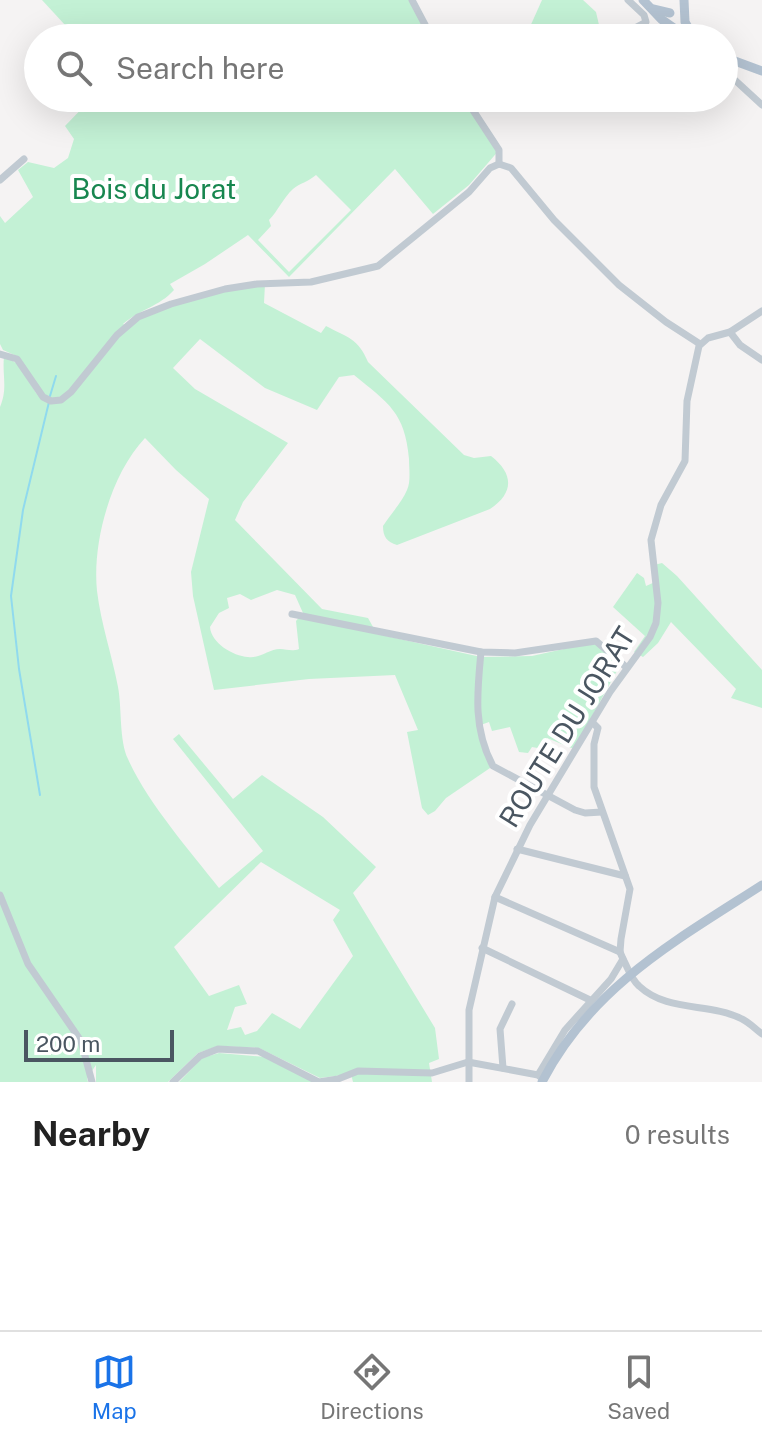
<!DOCTYPE html>
<style>
:root{--surface:#fff;--page:#f6f6f6;--text:#222;--muted:#767676;--line:#e0e0e0;--accent:#1a73e8}
body{margin:0;font-family:"Public Sans",sans-serif;background:var(--page);color:var(--text)}
.scale{position:absolute;left:24px;bottom:20px;width:150px;box-sizing:border-box;padding-left:8px;border:4px solid #4a5661;border-top:0;font-size:22px;line-height:28px;white-space:nowrap;color:#4a5661;-webkit-text-stroke:6px #fff;paint-order:stroke}
.list{margin:0;padding:0;list-style:none}
h2{display:flex;justify-content:space-between;align-items:center;height:104px;margin:0;padding:0 32px;font-size:34px}
h2 small{font-size:26px;font-weight:400;color:var(--muted)}
.icon{flex:none;width:44px;height:44px;fill:none;stroke:currentColor;stroke-width:2;stroke-linecap:round;stroke-linejoin:round}
.map{position:relative;flex:none;width:762px;height:1082px;overflow:hidden}
.search{position:absolute;background:var(--surface);box-shadow:0 8px 32px #0002;left:24px;right:24px;top:24px;height:88px;display:flex;align-items:center;gap:20px;box-sizing:border-box;padding:0 28px;border-radius:44px;color:var(--muted);font-size:30px}
.sheet{height:248px;background:var(--surface)}
nav{display:flex;justify-content:space-around;align-items:center;box-sizing:border-box;height:112px;border-top:2px solid var(--line);background:var(--surface);font-size:22px;color:var(--muted)}
nav a{display:grid;justify-items:center;gap:4px}
nav .on{color:var(--accent)}
.map>svg:first-child{display:block}
.green{fill:#c3f1d5;fill-rule:evenodd}
.lines{fill:none;stroke-linecap:round;stroke-linejoin:round}
.stream{stroke:#90daee;stroke-width:2}
.minor{stroke:#c1cad2;stroke-width:7}
.major{stroke:#b3c2d1;stroke-width:9}
.labels{text-anchor:middle;stroke-width:8;stroke-linejoin:round;paint-order:stroke}
.park-label{font-size:28px;fill:#17864f;stroke:#fff}
.street-label{font-size:28px;fill:#4a5661;stroke:#fff}
</style>
<div class="map">
<svg width="762" height="1082" viewBox="0 0 762 1082">
<rect width="100%" height="100%" fill="#f5f3f3"/>
<g class="green">
<polygon points="42,0 415,0 435,38 77,38"/>
<polygon points="542,0 583,0 596,12 602,38 540,38 529,29"/>
<path d="M92 98H468L500 149 469 185 433 214 395 169 289 277 248 235 205 264 170 284 174 290C160 306 139 310 123 324L127 326C162 298 222 292 265 284L264 303 321 333 326 326C348 338 358 338 368 362L464 455 474 458 491 456C514 474 514 493 490 509L397 545C387 542 383 537 383 526 390 515 402 502 407 490 411 481 409 469 409 459 405 412 388 403 354 375L339 377 317 410 265 388 200 339 173 368 195 389 288 443 243 502 235 520 322 609 368 618 377 634 481 657 532 656 591 643 600 645 619 667 574 749 547 738 543 749 532 747 528 753 519 752 510 727 492 731 489 722 478 726 493 766 446 798 435 811 428 815 422 808 407 732 418 730 395 675 309 679 214 690 193 596 191 572 209 499 176 470 145 438C111 474 92 542 97 591 101 624 112 655 118 687 122 708 119 741 128 759 147 802 190 851 219 888L263 851 173 739 179 734 233 799 262 775 323 817 376 867 353 893 435 1028 439 1059 429 1063 432 1082H353L351 1074 320 1078 259 1048 218 1046 198 1053 168 1082H96V1065L87 1078 88 1082H0V407C8 388 2 376 4 356L18 364 38 396 19 357 3 350 0 344V216L5 223 33 197 18 170 28 162 54 168 68 158 74 139 65 126ZM316 175 351 210 289 272 258 240 271 226 269 220C278 211 283 198 293 189 300 183 308 182 316 175ZM277 590 295 595 303 613 296 621 299 649C291 652 287 649 280 649 269 649 259 659 248 657 233 656 211 643 210 627L219 613 229 608 227 598 240 594 251 600ZM261 862 340 910 333 920 353 956 300 1029 272 1013 257 1031 245 1035 241 1027 227 1030 235 1007 247 1004 239 985 209 996 174 947Z"/>
<polygon points="662,563 677,576 762,670 762,708 731,698 736,689 671,622 658,643 643,657 634,652 645,636 613,607 637,573 644,578 646,586 655,582 654,565"/>
<polygon points="219,1053 266,1057 314,1082 179,1082 202,1058"/>
</g>
<g class="lines">
<g class="stream">
<polyline points="50,396 56,376"/>
<polyline points="40,795 19,669 11,596 23,510 49,402"/>
</g>
<g class="minor">
<polyline points="412,0 432,38"/>
<polyline points="616,38 646,22 644,15 628,0"/>
<polyline points="724,70 762,105"/>
<polyline points="465,98 499,150 499,164"/>
<polyline points="499,164 511,168 554,220 619,285 666,322 700,344"/>
<polyline points="0,180 24,159"/>
<polyline points="730,332 740,345 762,360"/>
<polyline points="0,354 17,359 43,397 51,401 61,400 71,392 117,335 138,317 171,304 225,289 257,284 311,282 378,266 469,192 490,168 499,164"/>
<polyline points="292,614 481,652 515,653 596,641 626,667"/>
<path d="M481 652C477 693 473 729 493 766L575 810 585 813 602 812"/>
<polyline points="517,849 625,876"/>
<polyline points="0,895 28,964 81,1041 92,1082"/>
<polyline points="495,897 620,952"/>
<polyline points="482,948 590,1000"/>
<path d="M623 959C628 968 631 979 639 986 668 1013 709 1002 742 1019 749 1022 755 1029 762 1034"/>
<polyline points="503,1068 500,1029 512,1004"/>
<polyline points="538,1075 565,1030 611,979 623,959 620,952 621,939 630,889 594,787 594,744 598,728 592,722"/>
<polyline points="173,1082 200,1056 218,1049 258,1051 319,1082 338,1079 358,1071 432,1073 468,1062 538,1075 543,1079"/>
<polyline points="469,1082 469,1010 495,897 530,825 610,692 650,637 656,623 658,603 651,540 661,505 685,461 687,401 699,346 708,338 730,332 762,311"/>
</g>
<g class="major">
<polyline points="643,0 661,19 688,38"/>
<polyline points="684,0 685,22 694,38"/>
<polyline points="653,9 670,13"/>
<polyline points="724,57 762,71"/>
<path d="M542 1082C591 987 675 941 762 885"/>
</g>
</g>
<g class="labels">
<g class="park-label">
<text x="154" y="199">Bois du Jorat</text>
</g>
<g class="street-label">
<text transform="translate(567 727) rotate(-58)" y="10">ROUTE DU JORAT</text>
</g>
</g>
</svg>
<div class="scale">200 m</div>
<div class="search"><svg class="icon" aria-label="search" viewBox="0 0 24 24"><circle cx="10" cy="10" r="6"/><path d="M15 15l6 6"/></svg>Search here</div>
</div>
<section class="sheet">
<h2>Nearby<small>0 results</small></h2>
<ul class="list">
</ul>
</section>
<nav>
<a class="on"><svg class="icon" aria-label="map" viewBox="0 0 24 24"><path d="M3 6l6-2 6 2 6-2v14l-6 2-6-2-6 2zM9 4v14M15 6v14"/></svg>Map</a>
<a><svg class="icon" aria-label="directions" viewBox="0 0 24 24"><path d="M12 3l9 9-9 9-9-9zM9 14v-3h6M13 9l2 2-2 2"/></svg>Directions</a>
<a><svg class="icon" aria-label="saved" viewBox="0 0 24 24"><path d="M7 4h10v16l-5-4-5 4z"/></svg>Saved</a>
</nav>
